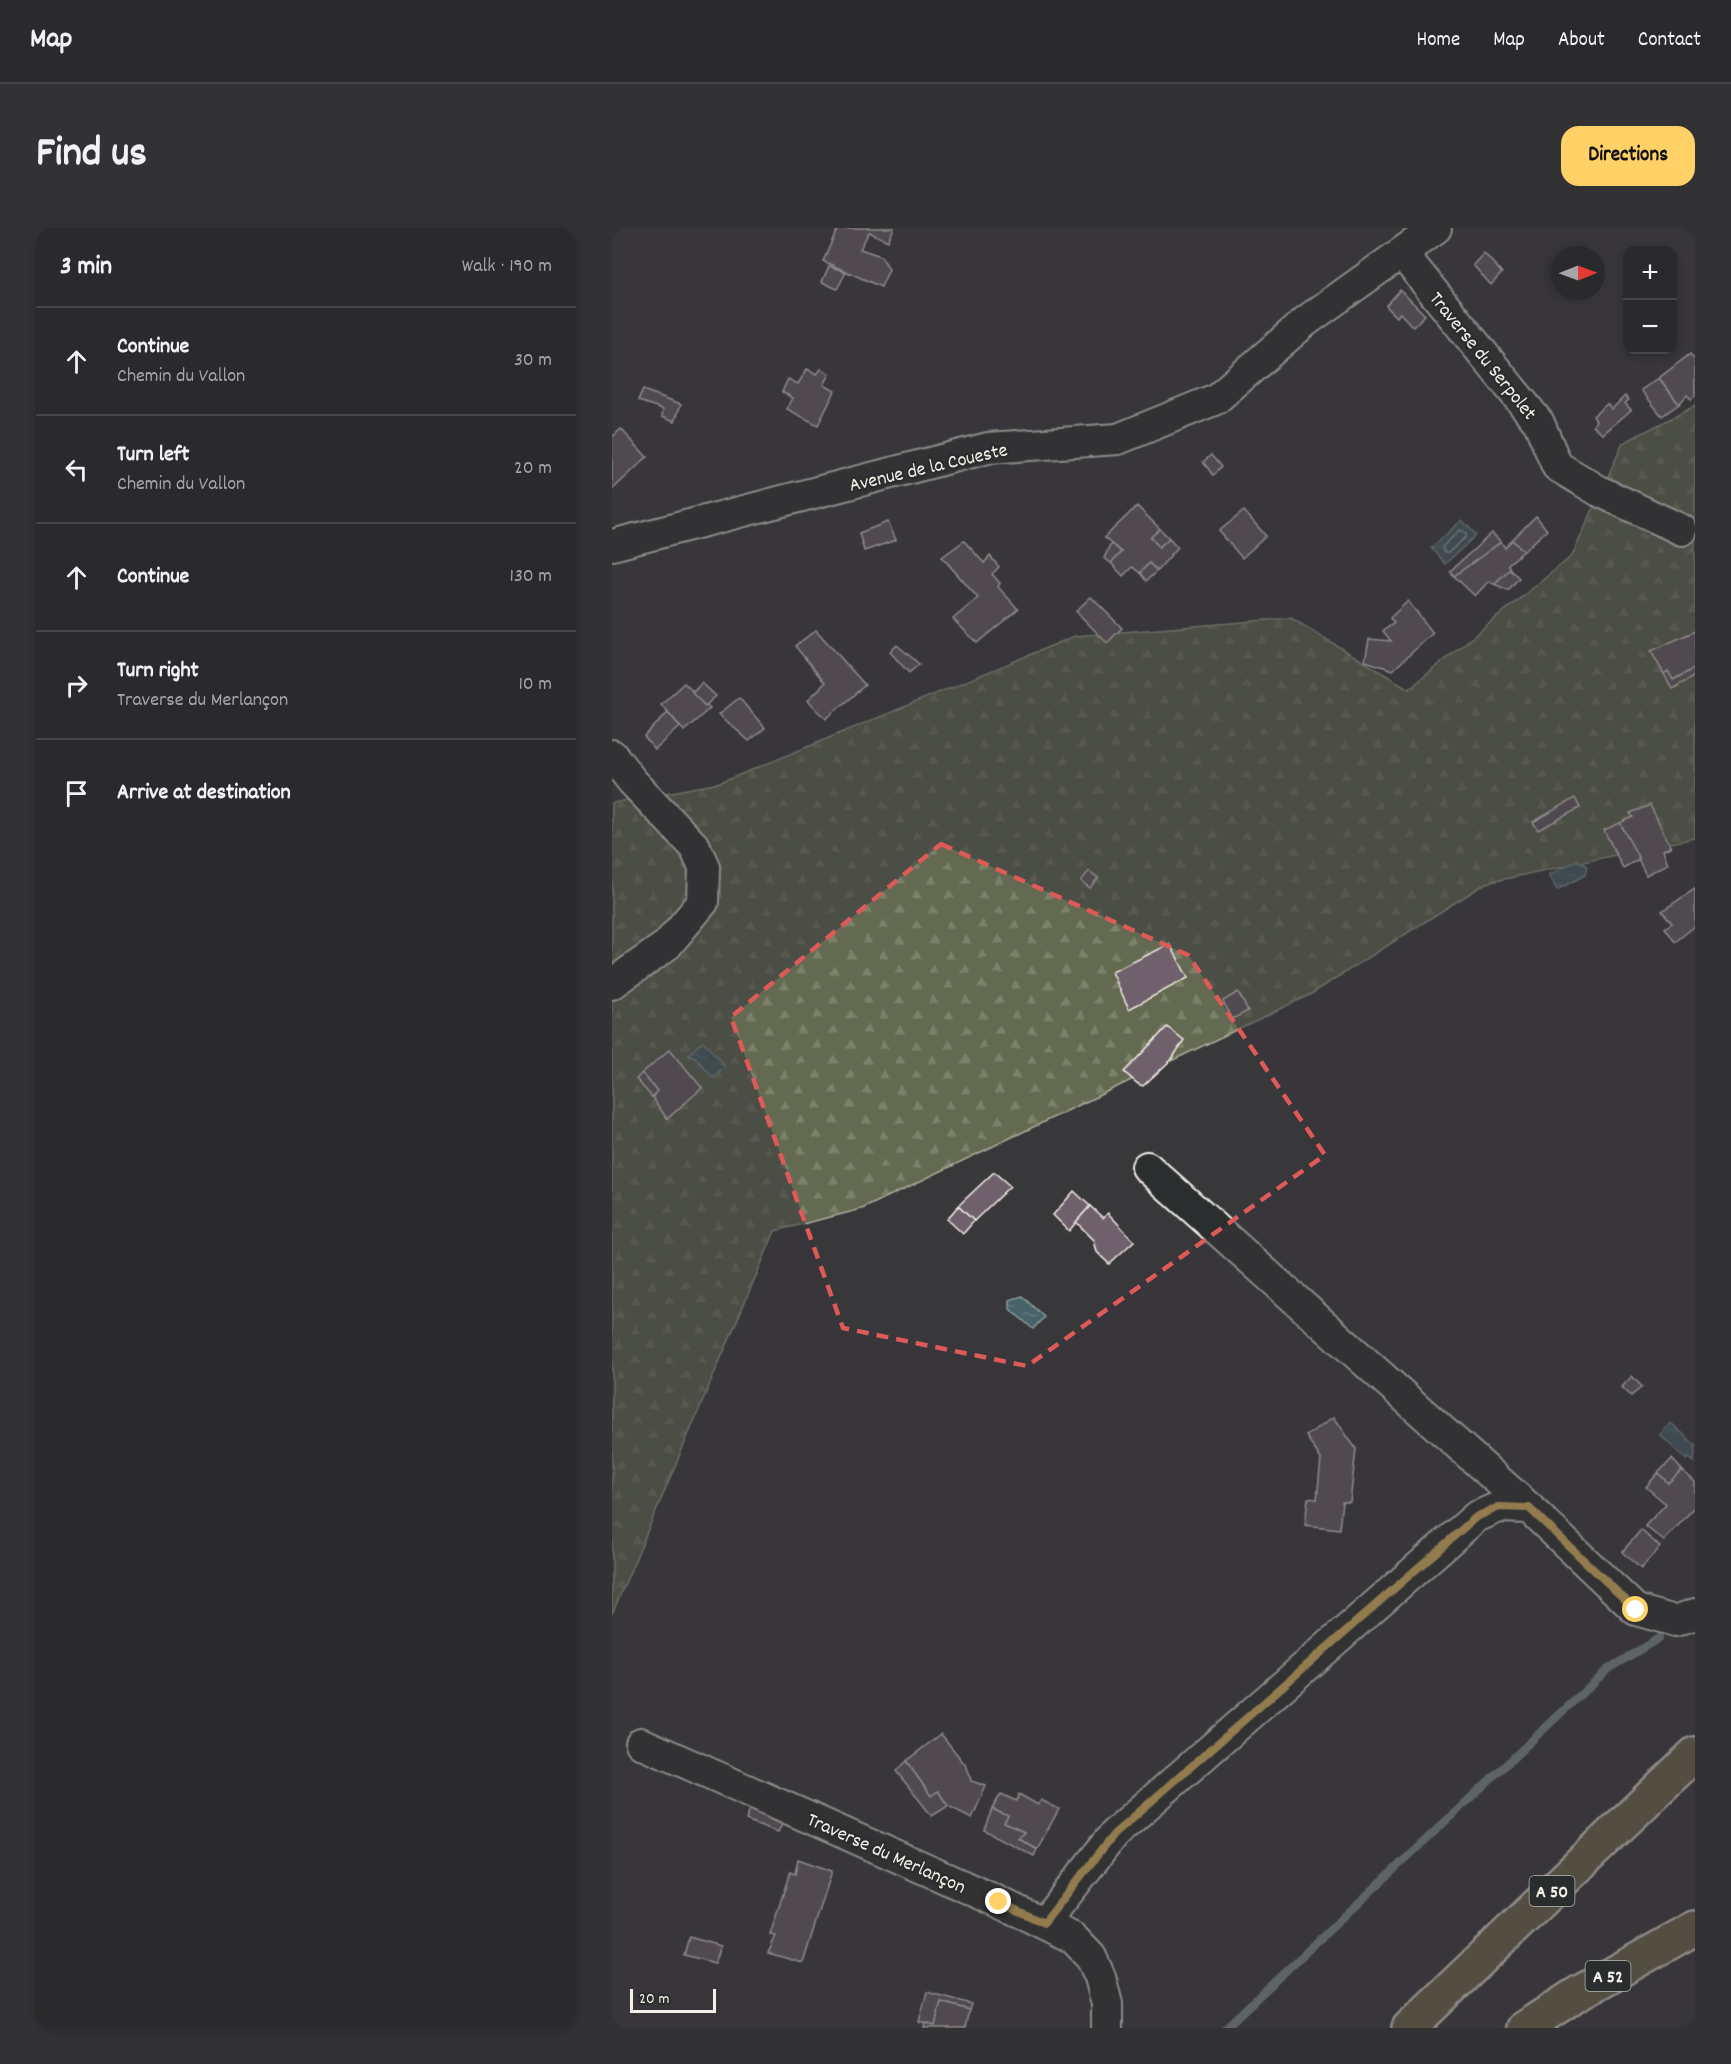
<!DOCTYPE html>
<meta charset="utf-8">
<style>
:root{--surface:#2a292c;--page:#323134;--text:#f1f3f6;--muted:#a5a6a9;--line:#464548;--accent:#ffd166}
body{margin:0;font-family:Dekko,sans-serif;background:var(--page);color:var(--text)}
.controls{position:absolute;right:18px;top:18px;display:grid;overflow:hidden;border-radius:12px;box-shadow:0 3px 9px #0003}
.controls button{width:54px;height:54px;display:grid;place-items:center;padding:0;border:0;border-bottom:2px solid var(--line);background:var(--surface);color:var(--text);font:30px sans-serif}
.compass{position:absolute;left:939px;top:18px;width:54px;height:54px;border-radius:50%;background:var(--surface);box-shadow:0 3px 9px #0003;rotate:89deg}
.scale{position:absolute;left:18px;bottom:15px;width:86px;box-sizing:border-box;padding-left:6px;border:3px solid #f4f1e8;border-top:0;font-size:16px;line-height:21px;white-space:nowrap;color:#f4f1e8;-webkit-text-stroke:4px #2a2d2e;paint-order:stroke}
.stop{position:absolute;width:18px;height:18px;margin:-14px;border:4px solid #ffd166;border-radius:50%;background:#fff}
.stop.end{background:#ffd166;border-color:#fff;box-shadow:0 2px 6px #0008}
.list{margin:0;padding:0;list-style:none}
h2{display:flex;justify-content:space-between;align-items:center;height:78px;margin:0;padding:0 24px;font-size:26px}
h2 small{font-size:20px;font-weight:400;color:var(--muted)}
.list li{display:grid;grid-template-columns:39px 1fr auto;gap:18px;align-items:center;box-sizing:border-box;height:108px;padding:0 24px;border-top:2px solid var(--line)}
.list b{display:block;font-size:22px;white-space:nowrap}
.list p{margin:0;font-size:20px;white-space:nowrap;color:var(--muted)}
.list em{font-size:20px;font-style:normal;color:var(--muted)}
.icon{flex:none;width:33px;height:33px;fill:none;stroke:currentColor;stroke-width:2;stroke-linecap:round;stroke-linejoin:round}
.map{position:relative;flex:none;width:1083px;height:1800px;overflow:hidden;border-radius:18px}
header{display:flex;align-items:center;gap:36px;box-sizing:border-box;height:84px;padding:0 30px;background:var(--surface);border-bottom:2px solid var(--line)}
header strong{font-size:28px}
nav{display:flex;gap:33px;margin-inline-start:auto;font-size:21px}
.intro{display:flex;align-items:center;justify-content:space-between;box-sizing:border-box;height:144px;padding:0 36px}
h1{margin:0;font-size:42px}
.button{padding:15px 27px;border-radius:18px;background:var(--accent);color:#111;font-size:21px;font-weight:700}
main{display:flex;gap:36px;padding:0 36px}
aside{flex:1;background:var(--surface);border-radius:18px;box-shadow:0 3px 9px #0003}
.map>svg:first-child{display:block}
.forest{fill:url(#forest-firs);stroke:#acae9c;stroke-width:1.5}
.water{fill:url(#water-ripples);stroke:#8c9c9c;stroke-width:1.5}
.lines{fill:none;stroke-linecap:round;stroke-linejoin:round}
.shore{stroke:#aeb8b6;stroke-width:1.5}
.stream{stroke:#8c9c9c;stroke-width:8}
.building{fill:#6f606c;stroke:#f4f1e8;stroke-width:1.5}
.minor-casing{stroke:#f4f1e8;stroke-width:34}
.highway-casing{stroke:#f4f1e8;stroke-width:38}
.minor{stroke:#2a2d2e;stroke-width:30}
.highway{stroke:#736c4b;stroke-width:33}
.route{stroke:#ffd166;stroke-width:8}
.marked{fill:none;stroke:#de5a58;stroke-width:4.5;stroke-dasharray:12 8;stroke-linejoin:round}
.labels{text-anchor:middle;stroke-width:4.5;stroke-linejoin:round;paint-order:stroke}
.shield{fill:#2a2d2e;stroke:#b7b6b0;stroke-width:1.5}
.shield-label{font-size:18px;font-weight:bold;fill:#f4f1e8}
.street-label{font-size:20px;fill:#f4f1e8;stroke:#2a2d2e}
</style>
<header>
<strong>Map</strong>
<nav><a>Home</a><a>Map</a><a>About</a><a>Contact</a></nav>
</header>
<div class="intro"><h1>Find us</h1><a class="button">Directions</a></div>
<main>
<aside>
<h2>3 min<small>Walk · 190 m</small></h2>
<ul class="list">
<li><svg class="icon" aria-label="ahead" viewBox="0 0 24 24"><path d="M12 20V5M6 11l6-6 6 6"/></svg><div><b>Continue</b><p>Chemin du Vallon</p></div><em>30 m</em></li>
<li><svg class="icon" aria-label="left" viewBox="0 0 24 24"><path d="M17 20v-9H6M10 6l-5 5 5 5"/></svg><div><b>Turn left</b><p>Chemin du Vallon</p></div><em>20 m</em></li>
<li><svg class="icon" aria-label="ahead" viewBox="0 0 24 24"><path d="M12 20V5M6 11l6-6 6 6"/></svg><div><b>Continue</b></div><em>130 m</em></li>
<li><svg class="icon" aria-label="right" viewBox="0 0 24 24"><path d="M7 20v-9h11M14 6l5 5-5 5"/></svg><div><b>Turn right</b><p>Traverse du Merlançon</p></div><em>10 m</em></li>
<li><svg class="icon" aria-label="arrive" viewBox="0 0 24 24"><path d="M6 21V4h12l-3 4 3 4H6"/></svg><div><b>Arrive at destination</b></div></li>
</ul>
</aside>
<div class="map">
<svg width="1083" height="1800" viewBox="0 0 1083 1800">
<defs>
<pattern id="forest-firs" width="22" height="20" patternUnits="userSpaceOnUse" patternTransform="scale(1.5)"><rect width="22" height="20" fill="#646b51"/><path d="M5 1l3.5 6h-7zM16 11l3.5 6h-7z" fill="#7b816a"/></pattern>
<pattern id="water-ripples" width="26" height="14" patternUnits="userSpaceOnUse" patternTransform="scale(1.5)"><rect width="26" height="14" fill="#46636a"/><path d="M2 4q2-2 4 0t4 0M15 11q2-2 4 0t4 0" fill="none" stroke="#617a7f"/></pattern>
</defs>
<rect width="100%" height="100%" fill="#38373a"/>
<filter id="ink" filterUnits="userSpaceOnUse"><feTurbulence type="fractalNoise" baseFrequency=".0167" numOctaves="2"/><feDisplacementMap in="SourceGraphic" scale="12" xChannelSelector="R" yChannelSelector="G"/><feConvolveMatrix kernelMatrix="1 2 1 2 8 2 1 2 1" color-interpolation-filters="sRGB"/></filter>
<g filter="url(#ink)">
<polygon class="forest" points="1083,178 1083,610 874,655 699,766 250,981 163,1003 0,1386 0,575 108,555 463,408 679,390 797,461 960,328 1011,215"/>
<g class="water">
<polygon points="850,292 864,307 833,336 819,320"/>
<polygon points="965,632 975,638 973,647 945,662 937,647"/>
<polygon points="91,813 113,839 101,850 83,829 76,827"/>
<polygon points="410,1068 432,1089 421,1101 398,1081 398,1072"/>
<polygon points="1059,1195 1083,1217 1082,1234 1077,1230 1075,1232 1048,1207"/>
</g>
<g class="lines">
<polygon class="shore" points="848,302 854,305 854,309 836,325 832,325 830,319"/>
<polyline class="stream" points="613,1800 996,1441 1047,1410"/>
</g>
<g class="building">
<polygon points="226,0 282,0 276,13 257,4 248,21 269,28 277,41 269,59 211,33"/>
<polygon points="872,25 890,45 879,57 861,37"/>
<polygon points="217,38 234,44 225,61 210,54"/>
<polygon points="788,62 813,87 801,99 788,85 785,89 774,78"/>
<polygon points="1078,126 1083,132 1083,168 1079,171 1075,167 1067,176 1047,150"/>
<polygon points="195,141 205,146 209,141 218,146 212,157 223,163 206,197 175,181 181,170 170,164 176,151 186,156"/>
<polygon points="1047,150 1067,176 1050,188 1029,162"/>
<polygon points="31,162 69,176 63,193 50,188 51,181 26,173"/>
<polygon points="1013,168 1017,172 1013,175 1019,182 991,206 981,198 984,193 981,188 995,176 1000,181"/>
<polygon points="9,201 35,229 0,262 0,209"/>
<polygon points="599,227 609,239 601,247 591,234"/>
<polygon points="525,278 548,301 539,309 547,319 557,310 566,319 545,343 537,335 528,345 520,339 511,348 499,335 509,324 492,310"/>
<polygon points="632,283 654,308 630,330 607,303"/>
<polygon points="924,288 935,302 912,323 900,312"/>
<polygon points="276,294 284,312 252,323 247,305"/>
<polygon points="548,301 557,310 547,319 539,309"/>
<polygon points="880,305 889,314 842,348 838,343"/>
<polygon points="900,312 912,323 896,336 898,341 882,356 877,353 863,368 842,348 889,314 893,320"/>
<polygon points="352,313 372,335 378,328 387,339 380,346 388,355 386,359 406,381 365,415 341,391 366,370 330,329"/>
<polygon points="499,316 509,324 499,335 492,330"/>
<polygon points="537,335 545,343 534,353 528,345"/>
<polygon points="898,341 907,350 896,362 882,356"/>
<polygon points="479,369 510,400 495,415 464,383"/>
<polygon points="796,373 821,405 781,442 753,433 757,411 779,413 771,403 782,395 778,390"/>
<polygon points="204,402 253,457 214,491 196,472 213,455 183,418"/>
<polygon points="1083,403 1083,440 1061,452 1056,443 1052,446 1039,423"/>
<polygon points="285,417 307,436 297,445 278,424"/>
<polygon points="1081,441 1083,448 1060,461 1052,446 1056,443 1061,452"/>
<polygon points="72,455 98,480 72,503 49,476"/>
<polygon points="90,455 104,468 93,478 80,465"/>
<polygon points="127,470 153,500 137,513 107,486"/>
<polygon points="56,484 68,499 43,522 32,509"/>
<polygon points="963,570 968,580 926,602 921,594"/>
<polygon points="1038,577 1059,619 1051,622 1056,636 1034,647 1008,595 1021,589 1018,585"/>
<polygon points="1008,595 1027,631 1011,640 992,602"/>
<polygon points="477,643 486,650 478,660 469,653"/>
<polygon points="1083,661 1083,698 1063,714 1053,700 1060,695 1050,683"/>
<polygon points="558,716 576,750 517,781 500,744"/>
<polygon points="626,764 636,783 620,791 611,773"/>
<polygon points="555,799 572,812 560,831 531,858 526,856 512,844"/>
<polygon points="58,821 90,860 55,891 40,869 45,863 30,845"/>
<polygon points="30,845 45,863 40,869 24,851"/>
<polygon points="382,944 398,958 362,993 346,978"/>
<polygon points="462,963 478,978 457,1003 441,987"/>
<polygon points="346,978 362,993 351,1006 335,991"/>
<polygon points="478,978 491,990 496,985 522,1013 497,1036 485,1024 482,1012 464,994"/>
<polygon points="1020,1148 1030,1159 1019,1168 1010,1159"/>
<polygon points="722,1189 744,1221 738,1274 730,1274 727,1301 693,1297 696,1270 705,1271 709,1231 694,1208"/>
<polygon points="1060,1231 1070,1242 1056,1255 1046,1245"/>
<polygon points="1070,1242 1083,1254 1083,1279 1052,1313 1033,1298 1054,1276 1034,1259 1046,1245 1056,1255"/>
<polygon points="1029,1302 1048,1319 1029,1341 1010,1324"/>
<polygon points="329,1506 355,1539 359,1553 374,1558 360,1590 336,1578 326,1563 319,1568 294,1533"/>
<polygon points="294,1533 319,1568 326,1563 336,1578 320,1588 284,1543"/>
<polygon points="389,1566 404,1573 407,1566 426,1577 429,1572 447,1581 425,1621 406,1610 412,1604 392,1595 396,1588 380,1581"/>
<polygon points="140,1575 173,1589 166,1604 134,1592"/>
<polygon points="380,1581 396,1588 392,1595 412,1604 406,1610 425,1621 422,1628 372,1602"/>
<polygon points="186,1631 220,1643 191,1735 156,1725 164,1708 158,1707 178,1644 183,1646"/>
<polygon points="77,1709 109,1718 103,1735 72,1727"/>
<polygon points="315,1764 359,1776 357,1782 329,1774 323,1798 307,1794"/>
<polygon points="329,1774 357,1782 353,1800 312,1800 313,1795 323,1798"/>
</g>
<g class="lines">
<g class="minor-casing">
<g id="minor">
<polyline points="790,25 927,195 945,238 987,263 1070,302"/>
<polyline points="0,317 376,220 506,211 604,171 694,93 824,0"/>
<polyline points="0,527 20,553 83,619 92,639 91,674 55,717 0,756"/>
<polyline points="535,939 917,1280"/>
<polyline points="29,1515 387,1674 461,1710 479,1729 488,1749 495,1776 495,1800"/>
<polyline points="432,1695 502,1606 864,1289 887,1279 917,1280 1024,1382 1063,1393 1083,1386"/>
</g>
</g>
<g class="highway-casing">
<g id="highway">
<polyline points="797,1800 1083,1526"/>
<polyline points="912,1800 965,1766 1083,1700"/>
</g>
</g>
<use href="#minor" class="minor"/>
<use href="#highway" class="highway"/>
</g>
</g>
<g class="lines" filter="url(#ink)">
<polyline class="route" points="387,1674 432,1695 502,1606 864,1289 887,1279 917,1280 1024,1382"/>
</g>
<path d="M0 0H1083V1800H0ZM329 616 576 727 713 927 415 1138 231 1100 119 789Z" fill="#38373a" fill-opacity=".55" fill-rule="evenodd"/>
<path class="marked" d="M329 616 576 727 713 927 415 1138 231 1100 119 789Z"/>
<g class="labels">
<g class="shield">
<rect x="917.5" y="1648" width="45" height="30" rx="4.5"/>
<rect x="973.5" y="1733" width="45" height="30" rx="4.5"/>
</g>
<g class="shield-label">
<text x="940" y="1669">A 50</text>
<text x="996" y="1754">A 52</text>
</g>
<g class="street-label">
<text transform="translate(872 127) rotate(51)" y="7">Traverse du Serpolet</text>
<text transform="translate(316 238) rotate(-13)" y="7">Avenue de la Coueste</text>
<text transform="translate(275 1624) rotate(24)" y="7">Traverse du Merlançon</text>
</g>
</g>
</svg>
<div class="controls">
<button>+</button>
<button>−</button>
</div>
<svg class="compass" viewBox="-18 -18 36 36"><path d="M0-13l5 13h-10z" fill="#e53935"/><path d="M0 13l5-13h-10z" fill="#a5a6a9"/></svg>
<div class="scale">20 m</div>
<div class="stop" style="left:1024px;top:1382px"></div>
<div class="stop end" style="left:387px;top:1674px"></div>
</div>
</main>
